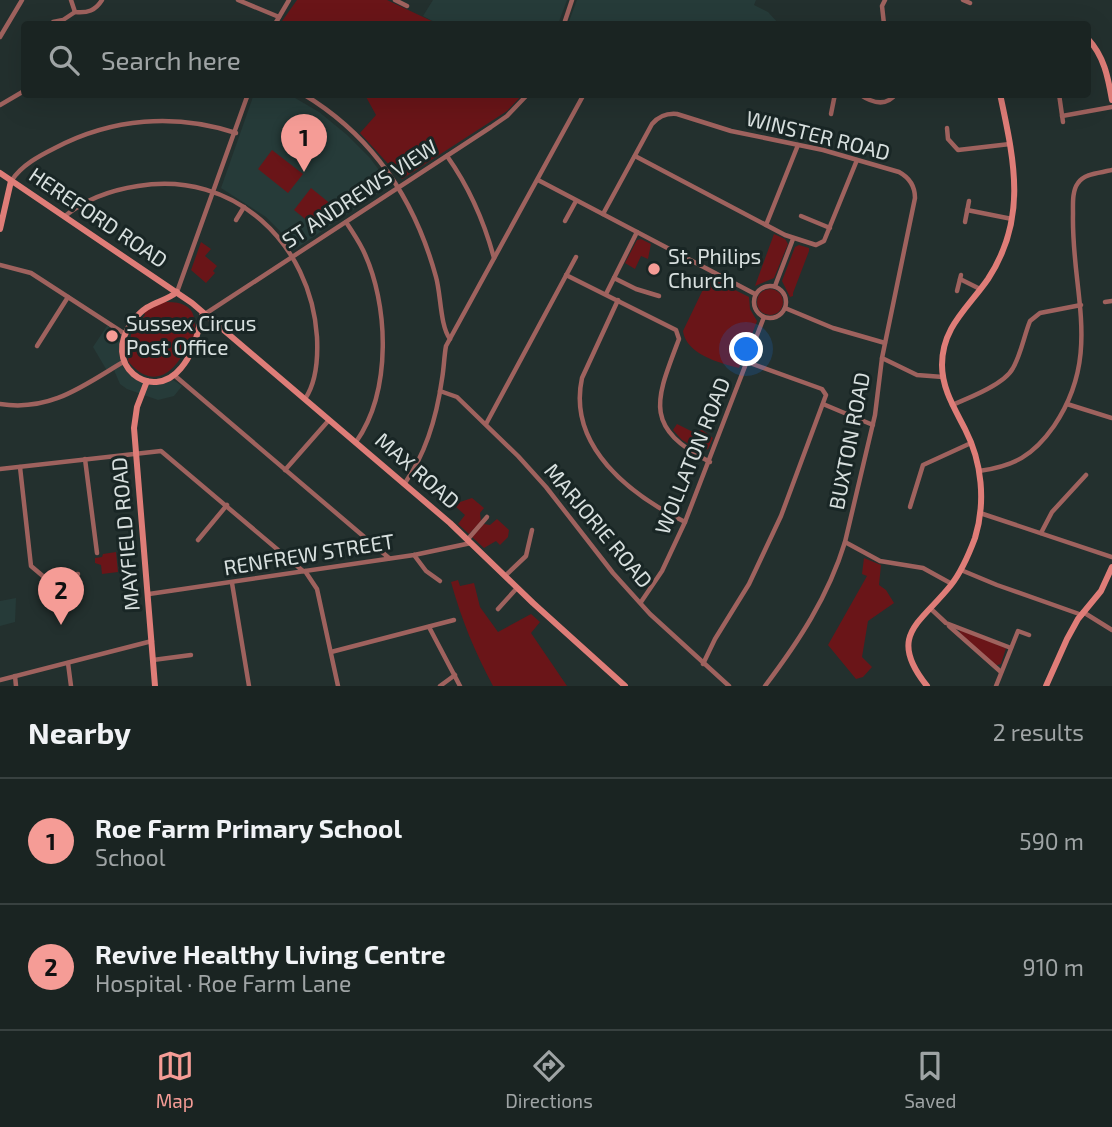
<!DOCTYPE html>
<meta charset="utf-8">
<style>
:root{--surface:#1a2422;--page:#27302f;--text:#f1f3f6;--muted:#9fa4a5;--line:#384140;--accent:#f59c96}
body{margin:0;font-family:"Exo 2",sans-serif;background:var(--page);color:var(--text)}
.you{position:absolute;left:747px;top:350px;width:24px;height:24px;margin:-18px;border:5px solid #fff;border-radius:50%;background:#1a73e8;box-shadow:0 0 0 10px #1a73e833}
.badge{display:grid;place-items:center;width:46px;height:46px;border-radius:50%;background:var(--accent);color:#111;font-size:23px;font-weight:700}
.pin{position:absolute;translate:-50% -58px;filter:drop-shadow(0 2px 4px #0008)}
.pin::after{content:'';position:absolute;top:37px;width:24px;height:21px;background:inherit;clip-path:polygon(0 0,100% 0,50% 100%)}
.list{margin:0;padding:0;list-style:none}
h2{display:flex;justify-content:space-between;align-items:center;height:91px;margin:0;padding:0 28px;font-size:30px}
h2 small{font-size:23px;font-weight:400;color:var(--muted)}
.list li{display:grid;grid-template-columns:46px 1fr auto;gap:21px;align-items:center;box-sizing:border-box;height:126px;padding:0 28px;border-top:2px solid var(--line)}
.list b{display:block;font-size:26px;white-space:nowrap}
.list p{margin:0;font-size:23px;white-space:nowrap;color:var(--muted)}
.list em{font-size:23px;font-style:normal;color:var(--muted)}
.icon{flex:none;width:38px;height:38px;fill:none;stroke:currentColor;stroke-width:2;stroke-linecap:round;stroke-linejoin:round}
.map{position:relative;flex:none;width:1112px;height:686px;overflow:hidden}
.search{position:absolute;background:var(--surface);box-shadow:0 7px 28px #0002;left:21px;right:21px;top:21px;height:77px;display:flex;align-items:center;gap:18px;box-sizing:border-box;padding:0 24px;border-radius:7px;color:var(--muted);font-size:26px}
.sheet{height:343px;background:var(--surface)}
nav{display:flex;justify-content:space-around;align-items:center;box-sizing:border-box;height:98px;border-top:2px solid var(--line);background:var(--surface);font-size:19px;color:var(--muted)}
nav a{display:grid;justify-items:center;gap:4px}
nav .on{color:var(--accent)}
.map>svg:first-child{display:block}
.built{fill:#263b39}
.green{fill:#6a1518}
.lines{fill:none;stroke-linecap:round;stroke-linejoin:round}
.street{stroke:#9f625e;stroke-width:4.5}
.secondary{stroke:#df7d78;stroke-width:6}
.poi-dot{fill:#f59c96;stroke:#192625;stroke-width:2.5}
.labels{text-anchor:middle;stroke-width:6;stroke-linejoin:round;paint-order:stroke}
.street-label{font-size:21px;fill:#d8e0df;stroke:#192625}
.poi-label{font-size:21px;fill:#d8e0df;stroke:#192625;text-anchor:start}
</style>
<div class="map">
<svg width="1112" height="686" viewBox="0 0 1112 686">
<rect width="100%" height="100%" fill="#23302e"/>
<g class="built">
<polygon points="433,0 567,0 558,24 438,24 423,16"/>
<polygon points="577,0 756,0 754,5 768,12 779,24 568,24"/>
<polygon points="254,94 290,95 319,112 346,134 370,158 390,185 294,250 280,231 266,217 221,188"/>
<polygon points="107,326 121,333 119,354 123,367 139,381 148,385 173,380 182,386 174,396 158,400 127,389 120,384 114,370 106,369 93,347"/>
<polygon points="16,598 15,622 0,626 0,601"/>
</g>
<g class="green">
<polygon points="297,0 387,0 438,24 280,24"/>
<polygon points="365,95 522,95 507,111 402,179 360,133 376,115"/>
<polygon points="272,150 303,174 288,193 258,169"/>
<polygon points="311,188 332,205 315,227 294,210"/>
<polygon points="774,234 785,239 788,244 774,278 755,286"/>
<polygon points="641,239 651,244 648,259 641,256 635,269 625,263 637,240"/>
<polygon points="201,242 211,249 205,256 217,266 213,271 215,273 206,283 191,270"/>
<polygon points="799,245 809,248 809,251 793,293 793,296 790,297 782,281 795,247"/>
<path d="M709 277 749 297 750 309 757 321 739 368C719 363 686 354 683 331Z"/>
<circle cx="770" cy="302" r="13"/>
<path d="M165 302C197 301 198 319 192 345L188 343C176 374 152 391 128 361L131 334 145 315 144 313 151 307Z"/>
<polygon points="677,424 693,432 702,430 713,438 708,449 701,451 682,440 673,430"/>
<polygon points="472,498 484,508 480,513 481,521 469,534 458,524 465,515 456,507 460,502"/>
<polygon points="497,519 509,530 508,537 500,545 496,541 484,548 472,537 484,524 490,525"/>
<polygon points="116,552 118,572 102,574 101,565 95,563 95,558 102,557 103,554"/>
<polygon points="864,558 881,565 879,585 886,590 894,603 868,621 862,657 872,667 863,677 856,679 828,645 867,576 862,574"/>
<path d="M458 580 460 586 474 583 480 607 498 632 531 614 540 622 531 633 567 686H493C474 650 462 621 451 582Z"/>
<polygon points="960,630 1006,648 1001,664 994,666 960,633"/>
</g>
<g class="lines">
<g class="street">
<path d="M71 0 75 12C88 13 95 11 102 0"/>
<polyline points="238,0 279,17"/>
<polyline points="395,0 407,6"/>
<polyline points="963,0 970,3"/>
<polyline points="53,22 63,20 75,12"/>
<polyline points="275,24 289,0"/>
<polyline points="564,24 572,0"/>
<polyline points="884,24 882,6 885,0"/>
<polyline points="0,37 22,0"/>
<path d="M303 94C373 136 415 200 436 277 441 294 440 326 450 339"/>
<path d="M859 94C872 103 886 107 896 94"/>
<polyline points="1059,94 1063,122"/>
<polyline points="0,105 24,91"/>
<polyline points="831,114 835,94"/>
<polyline points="1062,116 1112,107"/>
<polyline points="947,128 948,139 958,150 1010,144"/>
<path d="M447 156C469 187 484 221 494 258"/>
<polyline points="635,156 785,235 816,245 824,241 857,160"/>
<path d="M12 180C22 165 39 156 55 148 112 118 175 113 236 133"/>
<polyline points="538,180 755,294"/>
<polyline points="967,210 1012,219"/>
<path d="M603 214 652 124C659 116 667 113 677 114L731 131 823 150 899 172C910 178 915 186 915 198L882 358 875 415 845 542C828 597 799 641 765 686"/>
<path d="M65 216C86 199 111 190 138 186 234 170 311 243 317 337 318 357 316 383 305 399"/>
<polyline points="801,216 830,228"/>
<polyline points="236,220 244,207"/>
<polyline points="565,221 576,201"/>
<path d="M346 222C352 231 358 240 363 250 389 304 392 391 356 442"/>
<polyline points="965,222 969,201"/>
<polyline points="766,225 798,145"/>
<polyline points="0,265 31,273 125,334"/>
<path d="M566 275 676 330 679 339C656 400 642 427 710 462"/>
<polyline points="614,278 636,289 659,296"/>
<polyline points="960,279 980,289"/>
<circle cx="770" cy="302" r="16"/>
<polyline points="775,286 793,239"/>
<polyline points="957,291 961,275"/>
<polyline points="177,292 248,94"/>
<polyline points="606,294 637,232"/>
<path d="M618 300 582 378C567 447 631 495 685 522"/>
<polyline points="1105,302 1112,301"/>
<polyline points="785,308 833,328 885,343"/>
<polyline points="205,314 491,127 507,116 528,94"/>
<polyline points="37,346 68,297"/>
<polyline points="882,358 917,375 943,377"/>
<polyline points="174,375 389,558"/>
<polyline points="440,391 457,397 518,456 546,487 613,573 650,614 729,686"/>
<path d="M0 404C50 412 83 386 123 362"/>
<polyline points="823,404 873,425"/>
<polyline points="1067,404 1112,418"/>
<path d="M952 405C969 398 1005 384 1013 368 1021 354 1024 336 1030 321L1040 313 1081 305"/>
<polyline points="486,424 576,257"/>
<polyline points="85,459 97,553"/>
<polyline points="20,467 31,566 44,577 78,574"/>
<polyline points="0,469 161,451 303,571"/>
<polyline points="285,470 329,420"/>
<path d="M979 471C1014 466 1033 456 1054 426 1103 354 1071 292 1073 214 1073 204 1072 191 1078 183 1084 173 1101 173 1112 170"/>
<path d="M405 483C426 453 437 415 442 379 444 368 444 357 446 346L584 94"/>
<polyline points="910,507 923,465 971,443"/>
<polyline points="980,513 1112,557"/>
<polyline points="1041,533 1052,512 1086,475"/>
<polyline points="468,539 487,517"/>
<polyline points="198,540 227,505"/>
<polyline points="845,542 880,561 923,568 952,584"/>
<polyline points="414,555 426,571 440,581"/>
<polyline points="961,570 997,585 1082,615"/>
<polyline points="305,571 317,589 338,686"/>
<polyline points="505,576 526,556 532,530"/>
<polyline points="232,583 249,686"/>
<polyline points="149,594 414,555 471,543"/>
<polyline points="641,602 662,571 685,522 764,317"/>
<polyline points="930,608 946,623 1011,648"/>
<polyline points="498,609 517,588"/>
<polyline points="1083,612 1112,630"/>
<polyline points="949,626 1001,672"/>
<polyline points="429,627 460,686"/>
<polyline points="331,652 454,620"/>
<polyline points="153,660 191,655"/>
<polyline points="68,663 71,686"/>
<polyline points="703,664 715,639 749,584 781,516 826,395 822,389 747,362"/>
<polyline points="15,676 16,686"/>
<polyline points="0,680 152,641"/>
<polyline points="440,686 455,675"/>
<polyline points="996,686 1018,631 1029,635"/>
</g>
<g class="secondary">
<path d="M1088 39C1104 56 1108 77 1112 100"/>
<polyline points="0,173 192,303 450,523 533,603 625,686"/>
<polyline points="0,229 11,181"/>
<path d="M177 292C162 304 149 300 133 321 99 364 152 404 181 368 195 352 197 332 203 313"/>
<polyline points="147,381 137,407 134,428 155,686"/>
<path d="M927 686C886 635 921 623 951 585 962 571 969 554 975 538 986 502 982 462 965 429 955 409 942 389 942 365 942 327 968 308 988 279 1028 218 1014 160 1000 94"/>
<polyline points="1046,686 1067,639 1078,619 1101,591 1112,567"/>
</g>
</g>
<g class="poi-dot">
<circle cx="654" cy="269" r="7"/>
<circle cx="112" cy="336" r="7"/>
</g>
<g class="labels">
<g class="street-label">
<text transform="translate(818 136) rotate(14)" y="7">WINSTER ROAD</text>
<text transform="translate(360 194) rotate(-33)" y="7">ST ANDREWS VIEW</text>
<text transform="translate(98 218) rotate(34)" y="7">HEREFORD ROAD</text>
<text transform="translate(850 441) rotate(-79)" y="7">BUXTON ROAD</text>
<text transform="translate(693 456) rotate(-68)" y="7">WOLLATON ROAD</text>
<text transform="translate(417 471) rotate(41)" y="7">MAX ROAD</text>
<text transform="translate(598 526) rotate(50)" y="7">MARJORIE ROAD</text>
<text transform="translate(126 534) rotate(-95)" y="7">MAYFIELD ROAD</text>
<text transform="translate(309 555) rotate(-9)" y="7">RENFREW STREET</text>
</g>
<g class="poi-label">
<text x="668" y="264">St. Philips<tspan x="668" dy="24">Church</tspan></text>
<text x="126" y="331">Sussex Circus<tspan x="126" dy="24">Post Office</tspan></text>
</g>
</g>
</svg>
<div class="you"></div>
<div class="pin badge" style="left:304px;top:172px">1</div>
<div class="pin badge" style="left:61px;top:625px">2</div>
<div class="search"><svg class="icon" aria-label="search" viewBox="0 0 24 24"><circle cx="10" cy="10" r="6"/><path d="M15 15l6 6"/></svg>Search here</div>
</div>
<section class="sheet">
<h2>Nearby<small>2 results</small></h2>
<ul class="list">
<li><span class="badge">1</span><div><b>Roe Farm Primary School</b><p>School</p></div><em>590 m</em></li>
<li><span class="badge">2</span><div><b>Revive Healthy Living Centre</b><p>Hospital · Roe Farm Lane</p></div><em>910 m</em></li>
</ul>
</section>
<nav>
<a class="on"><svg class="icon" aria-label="map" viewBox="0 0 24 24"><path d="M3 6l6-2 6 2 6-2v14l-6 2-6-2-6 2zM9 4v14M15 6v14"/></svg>Map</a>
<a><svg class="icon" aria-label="directions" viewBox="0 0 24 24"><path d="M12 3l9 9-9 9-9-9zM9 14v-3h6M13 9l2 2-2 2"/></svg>Directions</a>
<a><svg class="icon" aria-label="saved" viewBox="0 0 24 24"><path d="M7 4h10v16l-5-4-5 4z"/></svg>Saved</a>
</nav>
